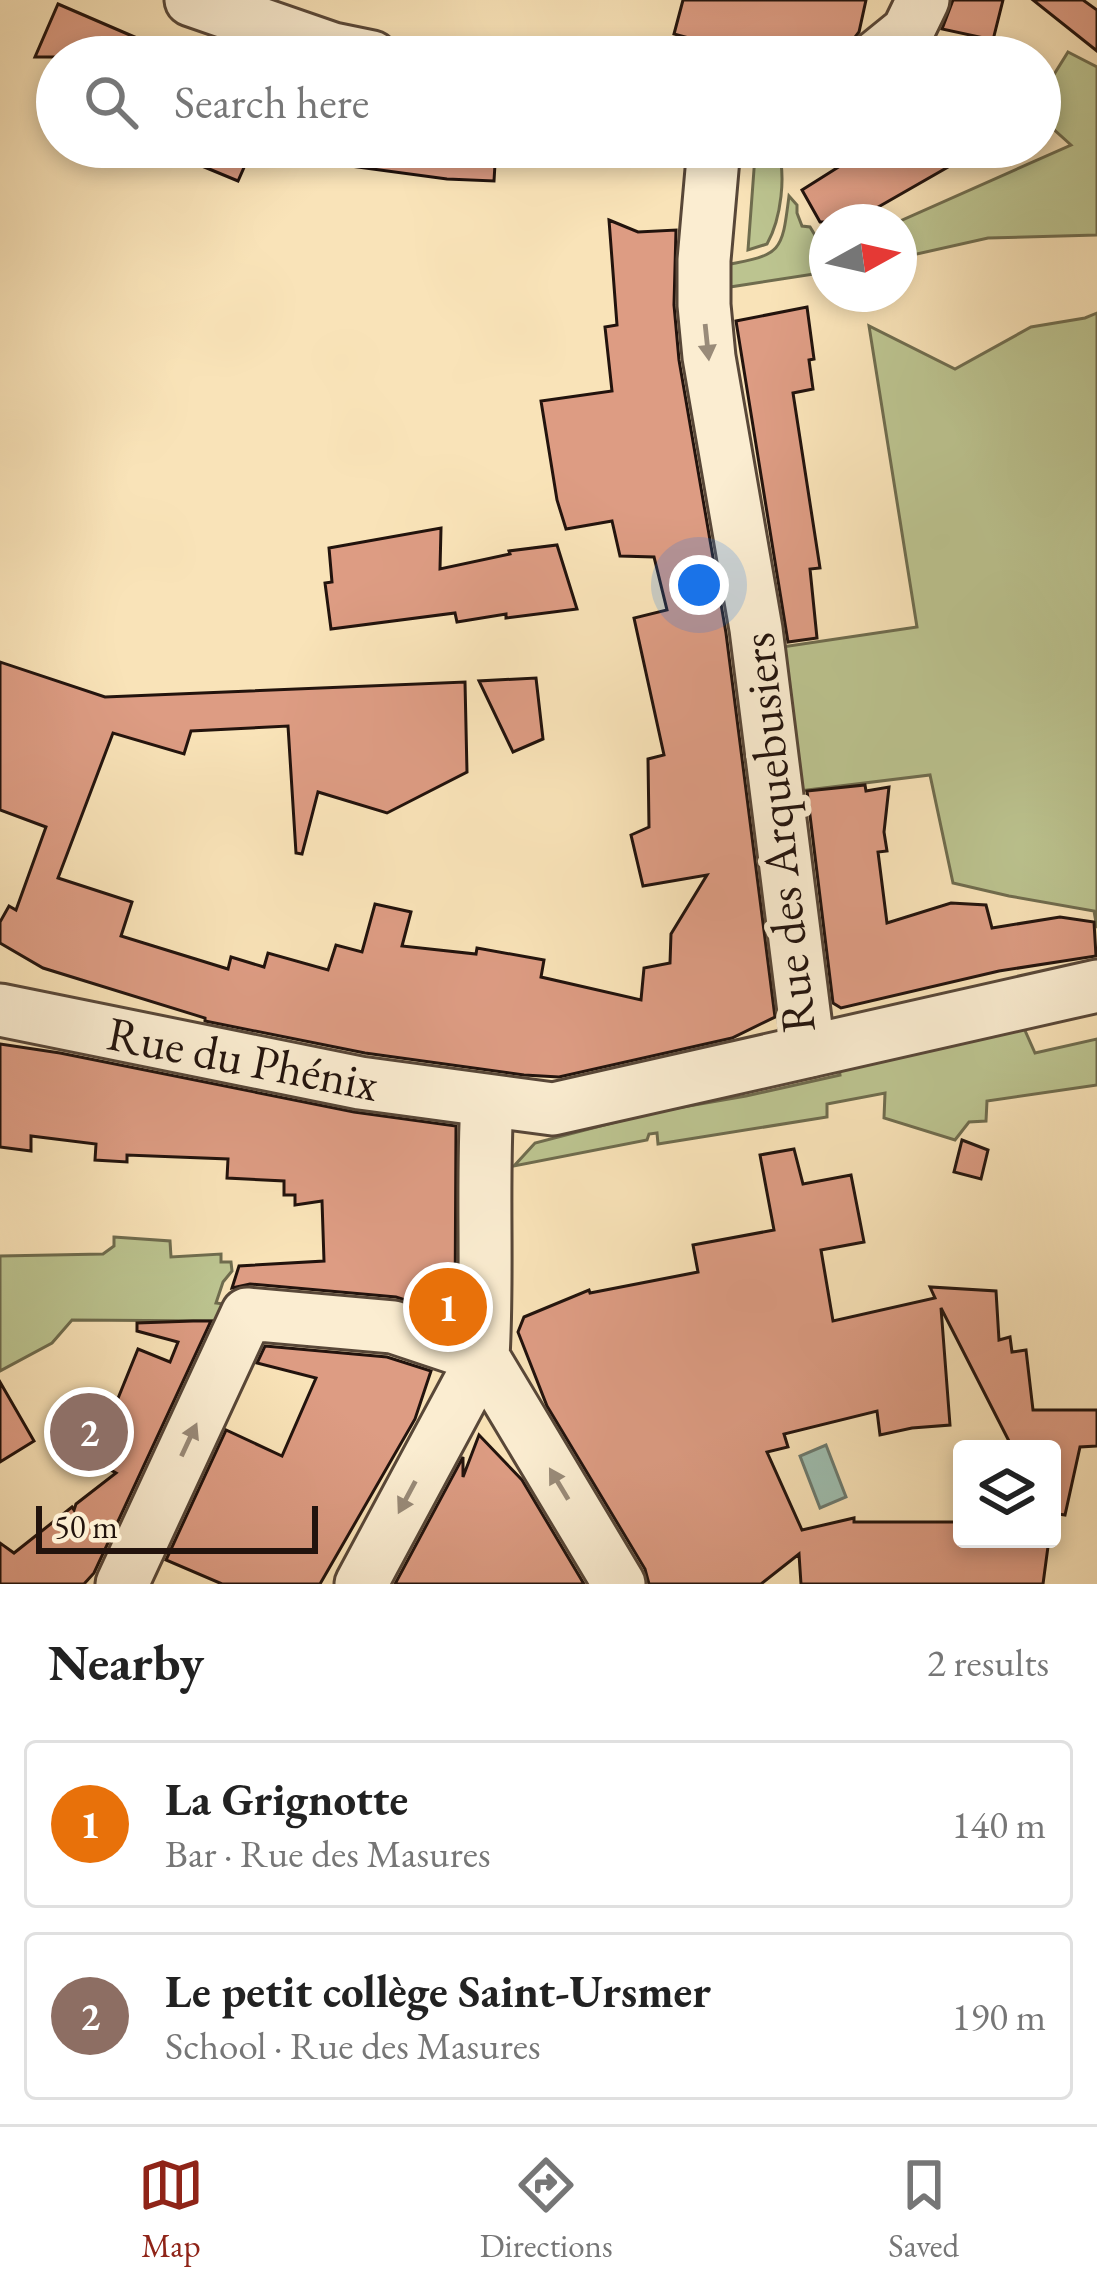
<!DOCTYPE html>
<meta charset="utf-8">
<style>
:root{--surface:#fff;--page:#f6f6f6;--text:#222;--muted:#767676;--line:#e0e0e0;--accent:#8f2418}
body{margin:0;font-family:"EB Garamond",serif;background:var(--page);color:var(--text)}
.controls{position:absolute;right:36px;bottom:36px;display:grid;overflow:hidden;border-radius:12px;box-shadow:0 6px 18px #0003}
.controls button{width:108px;height:108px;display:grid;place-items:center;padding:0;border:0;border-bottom:3px solid var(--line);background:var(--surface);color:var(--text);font:60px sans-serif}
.compass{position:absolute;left:809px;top:204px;width:108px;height:108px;border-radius:50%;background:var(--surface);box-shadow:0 6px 18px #0003;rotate:82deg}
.scale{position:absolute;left:36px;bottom:30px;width:282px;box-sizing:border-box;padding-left:12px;border:6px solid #22130d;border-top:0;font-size:33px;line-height:42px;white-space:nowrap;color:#22130d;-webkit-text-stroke:9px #fbedd1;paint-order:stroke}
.you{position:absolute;left:699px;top:585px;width:42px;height:42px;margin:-30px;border:9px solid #fff;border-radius:50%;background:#1a73e8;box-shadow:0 0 0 18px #1a73e833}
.badge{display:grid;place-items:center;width:78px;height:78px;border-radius:50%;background:var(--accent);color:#fff;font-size:39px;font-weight:700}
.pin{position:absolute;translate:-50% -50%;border:6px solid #fff;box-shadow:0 3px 12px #0006}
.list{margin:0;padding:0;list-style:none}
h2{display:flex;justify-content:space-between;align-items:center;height:156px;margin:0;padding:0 48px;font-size:51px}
h2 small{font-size:39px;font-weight:400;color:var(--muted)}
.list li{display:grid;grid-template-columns:78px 1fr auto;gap:36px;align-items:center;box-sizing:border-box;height:168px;margin:0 24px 24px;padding:0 24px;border:3px solid var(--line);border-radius:12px}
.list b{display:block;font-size:45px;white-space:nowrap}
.list p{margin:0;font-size:39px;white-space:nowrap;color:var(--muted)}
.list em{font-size:39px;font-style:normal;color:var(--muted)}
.icon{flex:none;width:66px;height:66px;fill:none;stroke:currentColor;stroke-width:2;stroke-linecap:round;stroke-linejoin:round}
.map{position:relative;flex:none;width:1097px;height:1584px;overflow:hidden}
.search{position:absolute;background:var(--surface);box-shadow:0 6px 18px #0003;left:36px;right:36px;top:36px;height:132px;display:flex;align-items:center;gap:30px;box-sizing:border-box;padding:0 42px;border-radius:66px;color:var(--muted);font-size:45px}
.sheet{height:540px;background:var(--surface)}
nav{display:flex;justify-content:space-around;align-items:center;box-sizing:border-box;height:168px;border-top:3px solid var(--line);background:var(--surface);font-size:33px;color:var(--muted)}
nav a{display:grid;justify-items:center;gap:6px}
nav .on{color:var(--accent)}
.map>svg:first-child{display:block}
.green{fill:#bcc490;stroke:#6f6c4e;stroke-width:3}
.water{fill:#9ebeb0;stroke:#6c7a6f;stroke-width:3}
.building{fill:#dd9c83;stroke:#22130d;stroke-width:3}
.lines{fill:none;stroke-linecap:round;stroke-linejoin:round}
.minor-casing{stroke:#584738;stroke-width:57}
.minor{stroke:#fbedd1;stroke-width:51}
.oneway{fill:#998b79}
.labels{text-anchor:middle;stroke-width:12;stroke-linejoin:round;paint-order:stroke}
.street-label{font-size:48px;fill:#22130d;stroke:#fbedd1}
</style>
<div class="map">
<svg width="1097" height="1584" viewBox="0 0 1097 1584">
<rect width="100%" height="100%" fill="#f9e3b8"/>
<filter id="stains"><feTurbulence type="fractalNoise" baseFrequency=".00167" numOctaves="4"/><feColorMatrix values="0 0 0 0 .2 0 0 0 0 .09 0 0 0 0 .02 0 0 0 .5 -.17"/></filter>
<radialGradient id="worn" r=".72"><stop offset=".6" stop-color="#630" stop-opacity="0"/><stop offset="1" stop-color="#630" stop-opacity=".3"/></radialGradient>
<g class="green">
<polygon points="1068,52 1097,67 1097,235 988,238 899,258 898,222 1071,145 1040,117 1040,97"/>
<path d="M731 147H777C787 174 781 219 767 244L748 250 755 156 729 155Z"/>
<path d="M789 196 797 205V213L802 226 810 227 827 255V272L730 287 725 265C782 255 782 252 789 196Z"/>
<polygon points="1097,313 1097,928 1094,911 1009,896 953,883 930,775 799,791 782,647 917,627 869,326 955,369 1031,327 1085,318"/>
<polygon points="1023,1026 1035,1053 1097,1039 1097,1085 987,1101 986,1121 969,1122 955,1140 884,1118 885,1093 827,1104 827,1117 658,1144 657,1133 649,1134 647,1140 514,1166 535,1143 654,1112 746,1096 840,1075 839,1068"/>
<polygon points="114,1237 170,1241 171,1257 221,1254 221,1262 231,1262 232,1271 223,1282 216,1303 224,1304 220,1321 72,1320 52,1343 0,1371 0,1256 103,1254 114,1246"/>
</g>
<polygon class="water" points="826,1445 846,1497 820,1508 800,1456"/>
<g class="building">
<polygon points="683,0 866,0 859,32 849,45 847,52 839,57 758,57 674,34"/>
<polygon points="953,0 1003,0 993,40 942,29"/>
<polygon points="1033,0 1083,0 1097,10 1097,51"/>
<polygon points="58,4 181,57 35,57"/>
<polygon points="156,147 253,147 238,181"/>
<polygon points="352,147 496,147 494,181 447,179 350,166"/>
<polygon points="840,147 983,147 852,222 820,222 802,190 848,161"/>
<polygon points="609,220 638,232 676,230 674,305 679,360 726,633 775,1017 732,1038 559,1077 524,1075 365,1053 205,1021 205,1018 43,968 0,943 0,922 9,906 16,910 46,827 0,810 0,662 105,697 465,682 467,772 387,813 318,792 302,854 296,853 288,726 191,731 184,754 113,733 58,878 132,902 121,936 228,969 231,957 264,967 268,953 328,970 336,945 362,952 375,904 411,912 402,946 476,954 477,948 544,960 541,977 641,1000 644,968 670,963 671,934 707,875 643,886 631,835 649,827 648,759 664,755 634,618 667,610 654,557 620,556 612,521 566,529 557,500 541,401 612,391 605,327 617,325"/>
<polygon points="807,307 814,359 809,360 813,389 793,393 820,568 810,569 817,638 788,642 736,321"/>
<polygon points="441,528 440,569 510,554 509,551 557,545 577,609 506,618 506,614 457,622 455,613 331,629 325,583 332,582 329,548"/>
<polygon points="536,678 543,739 513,752 479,681"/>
<polygon points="865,785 866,791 889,787 884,832 887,851 878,852 887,923 951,903 986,905 992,928 1060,917 1094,922 1096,956 999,971 841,1008 833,1003 807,791"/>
<polygon points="0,1044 60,1053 354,1112 456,1126 455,1316 396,1297 250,1284 232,1288 239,1266 324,1261 322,1201 295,1205 295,1195 284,1195 284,1181 227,1178 228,1159 127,1155 127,1162 95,1160 96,1144 31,1136 31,1151 0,1147"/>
<polygon points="962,1140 988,1150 981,1179 954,1172"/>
<polygon points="794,1149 803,1184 851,1175 864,1242 821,1250 833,1321 935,1298 930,1287 996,1291 999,1340 1010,1337 1012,1352 1026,1350 1033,1410 1097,1410 1097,1446 1080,1447 1065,1515 1052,1513 1052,1449 1013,1449 941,1308 950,1425 912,1428 880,1435 877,1411 784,1434 788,1447 767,1452 802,1530 854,1518 854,1522 956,1522 956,1539 1049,1539 1043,1584 801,1584 799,1554 761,1584 649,1584 645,1569 547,1406 518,1332 524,1317 589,1290 590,1293 698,1272 693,1245 774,1230 760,1155"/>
<polygon points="193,1321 211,1321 94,1573 84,1584 0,1584 0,1543 14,1553 72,1507 74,1510 76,1504 116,1473 93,1460 138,1349 170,1362 178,1342 137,1331 137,1323"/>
<polygon points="265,1346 387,1357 431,1371 415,1419 320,1584 222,1584 166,1560 226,1430 282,1456 316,1378 257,1363"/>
<polygon points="0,1382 34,1441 0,1462"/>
<polygon points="479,1435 522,1480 584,1584 395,1584 463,1457 463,1477"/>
</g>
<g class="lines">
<g class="minor-casing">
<g id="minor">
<polyline points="191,0 333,49 372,57"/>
<polyline points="876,57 908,31 923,0"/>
<polyline points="714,147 704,260 704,305 709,357 756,629 809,1051"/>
<polyline points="0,1010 360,1083 553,1109 1097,986"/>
<path d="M487 1102C482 1187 488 1272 483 1357L619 1584"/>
<polyline points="122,1584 247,1314 393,1327 483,1357"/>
<polyline points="361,1584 483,1357"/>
</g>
</g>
<use href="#minor" class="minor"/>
</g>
<defs><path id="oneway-solid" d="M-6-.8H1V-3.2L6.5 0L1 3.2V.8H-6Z" transform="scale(3)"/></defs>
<g class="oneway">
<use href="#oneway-solid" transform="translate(707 342) rotate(84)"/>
<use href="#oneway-solid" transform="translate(189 1440) rotate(-65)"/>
<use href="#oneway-solid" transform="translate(559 1484) rotate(-121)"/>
<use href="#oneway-solid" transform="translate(407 1497) rotate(118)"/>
</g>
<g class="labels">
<g class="street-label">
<text transform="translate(777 833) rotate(-96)" y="17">Rue des Arquebusiers</text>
<text transform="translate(243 1058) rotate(11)" y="17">Rue du Phénix</text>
</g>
</g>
<rect width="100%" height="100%" filter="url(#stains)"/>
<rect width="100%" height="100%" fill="url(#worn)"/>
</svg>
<div class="controls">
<button><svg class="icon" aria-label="layers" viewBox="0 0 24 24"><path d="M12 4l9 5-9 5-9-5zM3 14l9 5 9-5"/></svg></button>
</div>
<svg class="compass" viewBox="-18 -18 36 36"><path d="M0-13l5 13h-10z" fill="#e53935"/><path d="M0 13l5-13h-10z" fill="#767676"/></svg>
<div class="scale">50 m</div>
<div class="you"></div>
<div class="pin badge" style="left:448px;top:1307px;background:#e8710a">1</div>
<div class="pin badge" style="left:89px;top:1432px;background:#8d6e63">2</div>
<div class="search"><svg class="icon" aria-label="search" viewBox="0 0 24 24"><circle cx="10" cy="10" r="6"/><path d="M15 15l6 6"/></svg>Search here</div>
</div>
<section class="sheet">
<h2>Nearby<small>2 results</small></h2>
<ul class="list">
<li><span class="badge" style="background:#e8710a">1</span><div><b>La Grignotte</b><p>Bar · Rue des Masures</p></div><em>140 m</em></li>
<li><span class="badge" style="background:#8d6e63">2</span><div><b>Le petit collège Saint-Ursmer</b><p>School · Rue des Masures</p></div><em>190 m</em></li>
</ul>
</section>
<nav>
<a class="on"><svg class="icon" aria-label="map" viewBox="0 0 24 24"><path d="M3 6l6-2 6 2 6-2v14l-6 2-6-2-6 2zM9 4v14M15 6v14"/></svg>Map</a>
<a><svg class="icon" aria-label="directions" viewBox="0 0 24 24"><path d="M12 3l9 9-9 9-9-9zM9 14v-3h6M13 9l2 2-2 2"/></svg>Directions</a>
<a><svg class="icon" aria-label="saved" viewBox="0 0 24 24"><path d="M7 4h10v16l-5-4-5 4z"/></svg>Saved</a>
</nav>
